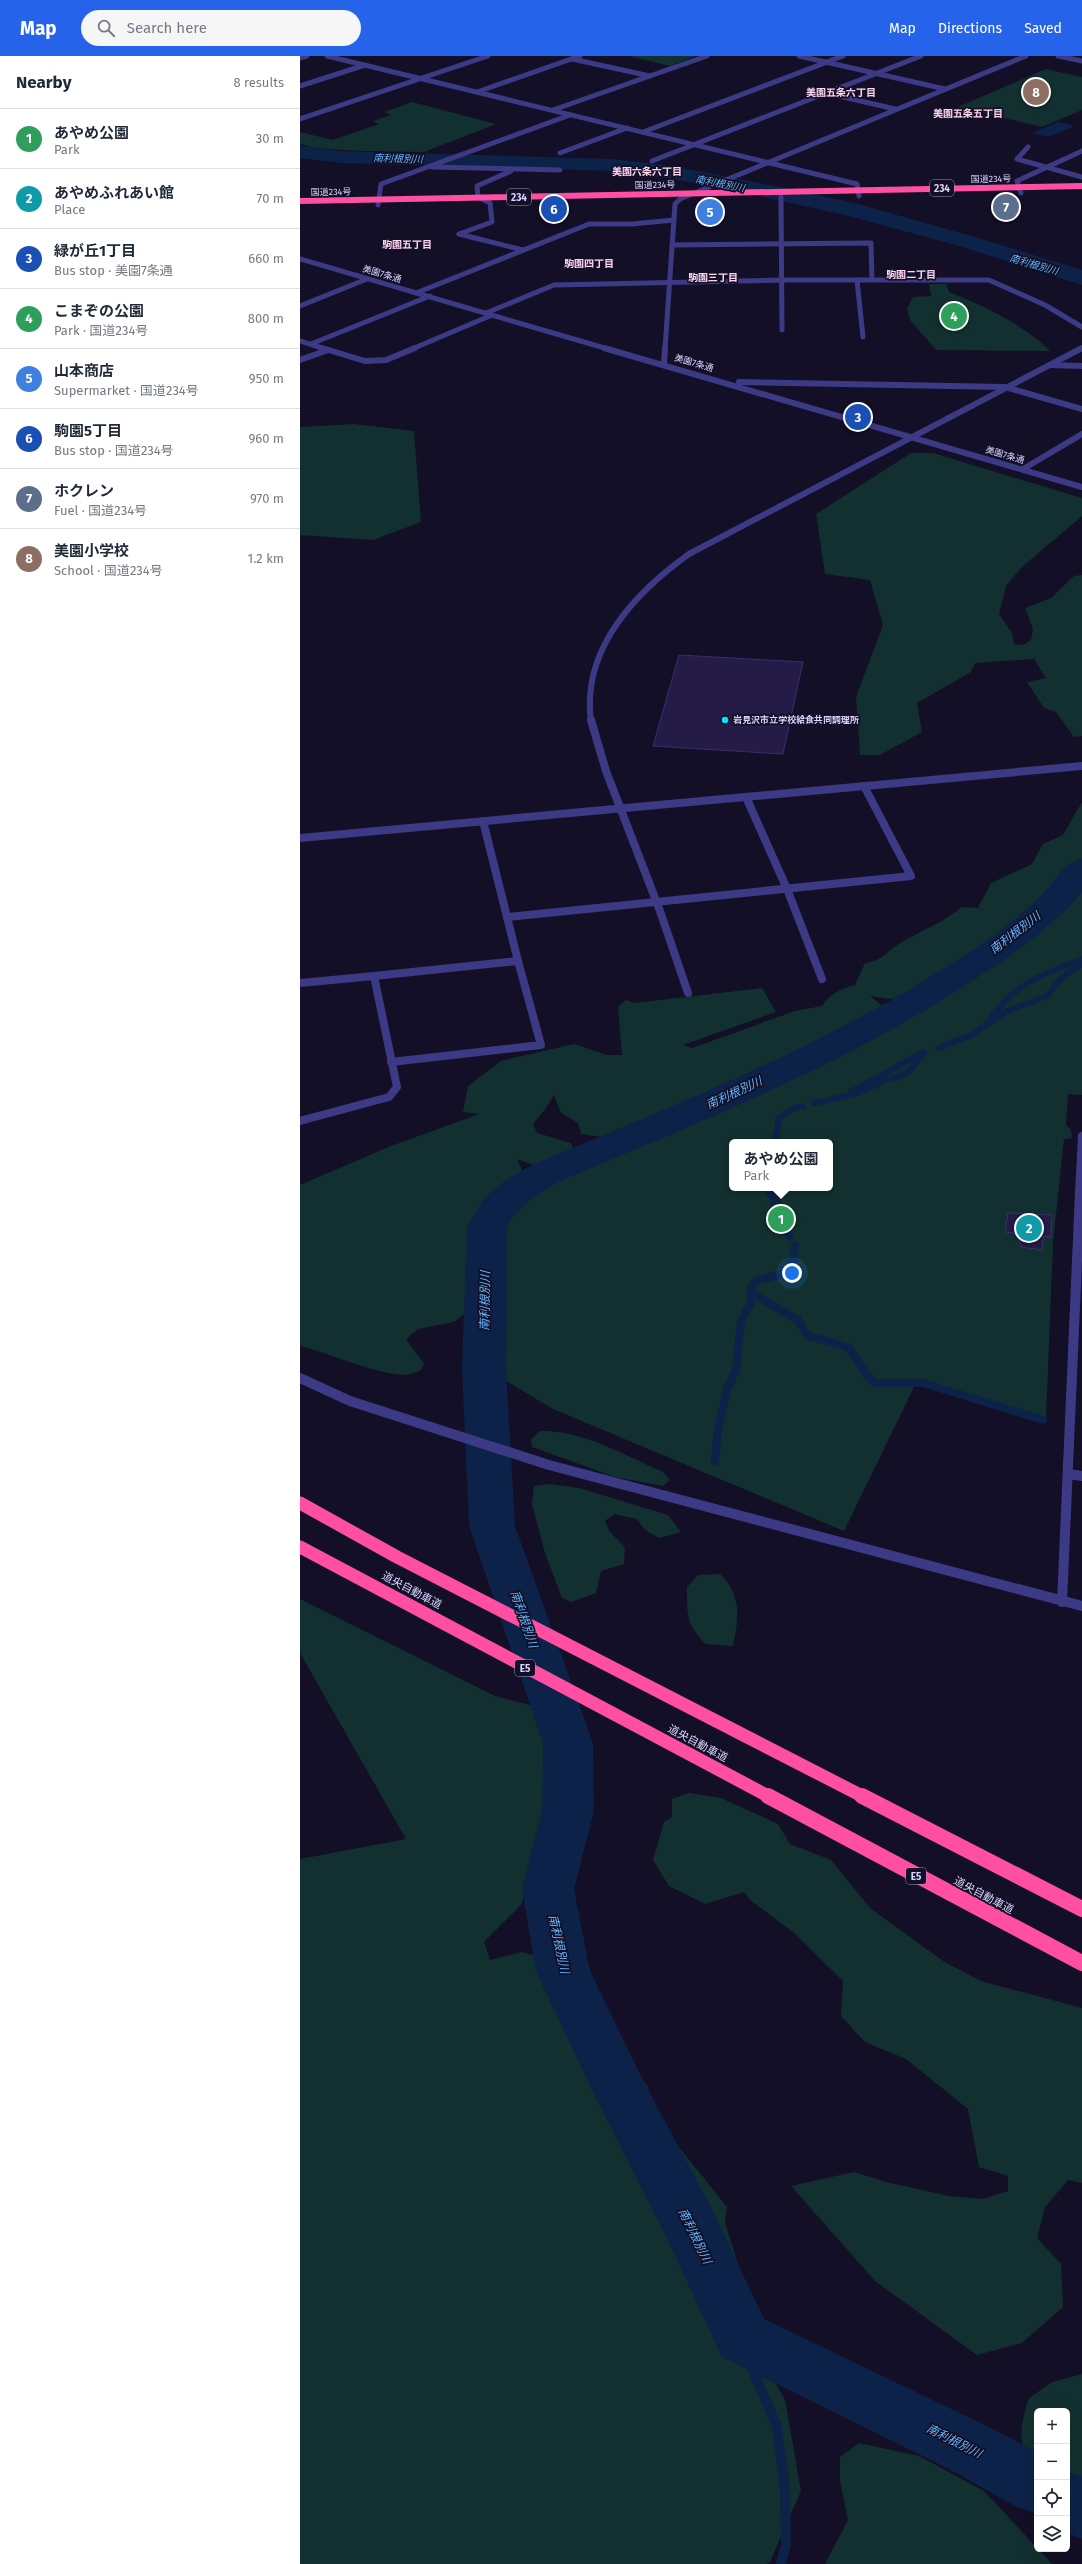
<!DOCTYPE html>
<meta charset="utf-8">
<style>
:root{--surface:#fff;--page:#f6f6f7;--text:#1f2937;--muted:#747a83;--line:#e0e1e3;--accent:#2563eb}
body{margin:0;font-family:"Fira Sans","Noto Sans JP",sans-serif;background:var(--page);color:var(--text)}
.controls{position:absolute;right:12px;bottom:12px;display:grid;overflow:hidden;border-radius:6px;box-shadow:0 4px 16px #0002}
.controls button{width:36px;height:36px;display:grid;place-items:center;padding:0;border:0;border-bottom:1px solid var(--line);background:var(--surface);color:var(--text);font:20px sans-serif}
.you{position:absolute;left:492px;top:1217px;width:14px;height:14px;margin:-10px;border:3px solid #fff;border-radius:50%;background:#1a73e8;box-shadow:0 0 0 6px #1a73e833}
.badge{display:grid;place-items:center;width:26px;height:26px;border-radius:50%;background:var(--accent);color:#fff;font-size:13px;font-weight:700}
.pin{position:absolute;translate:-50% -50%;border:2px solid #fff;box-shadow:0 1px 4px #0006}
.popup{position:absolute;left:429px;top:1083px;width:104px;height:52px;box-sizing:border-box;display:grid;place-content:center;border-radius:6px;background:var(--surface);filter:drop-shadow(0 1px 3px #0005);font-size:13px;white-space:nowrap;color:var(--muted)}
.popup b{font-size:15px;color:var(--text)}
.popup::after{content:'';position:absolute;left:50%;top:100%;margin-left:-8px;border:8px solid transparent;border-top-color:var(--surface)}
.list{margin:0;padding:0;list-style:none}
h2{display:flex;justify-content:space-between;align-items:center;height:52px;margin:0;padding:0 16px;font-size:17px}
h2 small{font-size:13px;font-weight:400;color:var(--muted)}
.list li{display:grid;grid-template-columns:26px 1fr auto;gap:12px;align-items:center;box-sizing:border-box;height:60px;padding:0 16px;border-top:1px solid var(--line)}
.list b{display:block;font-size:15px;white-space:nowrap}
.list p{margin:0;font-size:13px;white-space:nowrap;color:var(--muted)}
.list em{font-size:13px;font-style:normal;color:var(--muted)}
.icon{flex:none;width:22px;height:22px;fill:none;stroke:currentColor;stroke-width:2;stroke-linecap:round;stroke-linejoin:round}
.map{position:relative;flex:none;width:782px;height:2508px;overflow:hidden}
header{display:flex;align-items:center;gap:24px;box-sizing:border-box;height:56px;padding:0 20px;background:var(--accent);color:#fff}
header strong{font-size:19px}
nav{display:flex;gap:22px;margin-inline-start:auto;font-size:14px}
.search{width:280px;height:36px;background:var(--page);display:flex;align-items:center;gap:10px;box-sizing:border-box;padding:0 14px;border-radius:22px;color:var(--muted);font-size:15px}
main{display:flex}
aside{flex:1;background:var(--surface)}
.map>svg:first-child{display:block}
.green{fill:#12302f;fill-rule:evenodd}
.water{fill:#0c2248}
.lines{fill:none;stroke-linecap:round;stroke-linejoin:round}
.stream-far2{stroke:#0c2248;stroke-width:6}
.stream-far1{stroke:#0c2248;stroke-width:8}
.stream{stroke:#0c2248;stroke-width:10}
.river{fill:#0c2248;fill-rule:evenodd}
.building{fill:#241b47;stroke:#3b2d73}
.minor-far3{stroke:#3d3a85;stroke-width:5}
.minor-far2{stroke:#3d3a85;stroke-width:6}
.minor-far1{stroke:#3d3a85;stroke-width:8}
.minor{stroke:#3d3a85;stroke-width:10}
.highway-far2{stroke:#ff4fa3;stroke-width:6}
.highway-far1{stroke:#ff4fa3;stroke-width:13}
.highway{stroke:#ff4fa3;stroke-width:16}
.poi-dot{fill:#00e5ff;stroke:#130f26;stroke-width:1.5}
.labels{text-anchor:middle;stroke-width:3.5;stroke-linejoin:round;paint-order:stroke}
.far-street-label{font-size:9px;fill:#d9d4ff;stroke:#130f26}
.far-poi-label{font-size:9px;font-weight:bold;fill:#d9d4ff;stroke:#130f26;text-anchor:start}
.far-neighbourhood-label{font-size:10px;font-weight:bold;fill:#ffd6f0;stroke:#130f26}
.far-water-label{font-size:10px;font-style:italic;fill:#62b6ff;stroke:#130f26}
.shield{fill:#130f26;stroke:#9e99be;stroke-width:1}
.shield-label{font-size:10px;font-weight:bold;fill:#d9d4ff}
.street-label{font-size:11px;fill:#d9d4ff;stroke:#130f26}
.water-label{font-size:12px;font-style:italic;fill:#62b6ff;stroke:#130f26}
</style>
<header>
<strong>Map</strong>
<div class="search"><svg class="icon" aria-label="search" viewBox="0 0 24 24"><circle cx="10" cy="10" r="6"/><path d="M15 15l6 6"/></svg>Search here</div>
<nav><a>Map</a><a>Directions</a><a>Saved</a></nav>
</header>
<main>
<aside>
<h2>Nearby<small>8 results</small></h2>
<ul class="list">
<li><span class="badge" style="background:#2e9e5b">1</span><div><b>あやめ公園</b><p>Park</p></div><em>30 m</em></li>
<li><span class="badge" style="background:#0f9aa8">2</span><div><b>あやめふれあい館</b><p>Place</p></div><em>70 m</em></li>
<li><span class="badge" style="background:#1a4fb4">3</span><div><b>緑が丘1丁目</b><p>Bus stop · 美園7条通</p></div><em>660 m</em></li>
<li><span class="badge" style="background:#2e9e5b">4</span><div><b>こまぞの公園</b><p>Park · 国道234号</p></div><em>800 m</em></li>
<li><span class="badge" style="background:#3f7fe0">5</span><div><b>山本商店</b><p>Supermarket · 国道234号</p></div><em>950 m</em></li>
<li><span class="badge" style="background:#1a4fb4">6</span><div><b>駒園5丁目</b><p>Bus stop · 国道234号</p></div><em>960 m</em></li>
<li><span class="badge" style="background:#5c6f8a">7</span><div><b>ホクレン</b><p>Fuel · 国道234号</p></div><em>970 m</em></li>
<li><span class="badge" style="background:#8d6e63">8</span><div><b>美園小学校</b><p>School · 国道234号</p></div><em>1.2 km</em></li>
</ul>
</aside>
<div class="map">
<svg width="782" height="2508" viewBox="0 0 782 2508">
<rect width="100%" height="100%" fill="#130f26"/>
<g class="green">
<polygon points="329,0 396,0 370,10"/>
<polygon points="746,13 782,21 782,54 742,71 658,51"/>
<polygon points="112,46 196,68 124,96 59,95 15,92 0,88 0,76 33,84 79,68 73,65 91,59 84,56"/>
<path d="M629 228H646L649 236C684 250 723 268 750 295L636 294 610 264 607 253 613 241 631 240Z"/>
<polygon points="54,368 114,375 121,466 73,484 0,479 0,371"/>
<polygon points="611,397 633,397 782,442 782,460 722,511 706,530 699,558 712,577 714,588 723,589 731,584 733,573 725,552 751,542 774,520 782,519 782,680 774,681 756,656 744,652 727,626 746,622 734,603 675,607 671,616 617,647 622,676 580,699 560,699 556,641 583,569 570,524 525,518 516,458"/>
<path d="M782 746V825L775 836 782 831V1039L768 1038 766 1069 771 1074 772 1082 764 1083 753 1187 746 1363 618 1323 544 1475 253 1353 198 1320 201 1269V1175L212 1151 242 1127 296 1096 402 1059 481 1025 578 978 513 1006 462 1010 375 1057 301 1081 281 1078 278 1067 261 1057 254 1039 246 1052 233 1068 237 1077 271 1087 275 1098 239 1111 217 1103 223 1116 219 1126 193 1140 172 1174 175 1249 154 1266 118 1273 106 1283 124 1308 121 1314C116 1316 109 1319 103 1319 68 1316 34 1298 0 1290V1129L91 1090 179 1058 163 1056 168 1030 201 1005 274 988 307 999H322L318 951 326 944 335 947 462 932 476 956 383 989 392 992 495 955 522 950C531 937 540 933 555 929L565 907C585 904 586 895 602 886 622 874 643 867 662 851L678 852 691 827 732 808 743 788 763 779ZM679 915 638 943 583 976 589 965 584 951 570 940 591 943 628 944ZM432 1086H530V1132H432Z"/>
<path d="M240 1375C283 1374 324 1399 363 1416L370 1424 363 1430 315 1421 232 1391 231 1383Z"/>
<polygon points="249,1428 279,1432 368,1459 381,1476 359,1482 345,1474 337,1463 314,1458 305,1465 310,1476 325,1491 324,1508 301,1515 296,1537 271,1546 262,1542 245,1497 232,1448 234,1430"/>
<path d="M420 1518C442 1538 439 1563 433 1590L405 1588C386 1566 387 1560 387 1531L398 1519Z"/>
<polygon points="0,1543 195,1640 241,1652 253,1667 263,1693 258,1769 236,1788 222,1848 184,1886 190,1904 222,1896 248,1903 284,1935 275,1977 313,1993 347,2029 362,2070 427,2151 425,2167 444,2227 447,2274 485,2344 501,2435 470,2506 467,2508 0,2508 0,1803 106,1783 0,1597"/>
<polygon points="389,1737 421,1742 478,1768 490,1788 531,1804 570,1852 643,1905 681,1925 782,1952 782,2127 768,2124 745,2151 737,2182 761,2208 763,2251 722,2287 677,2299 575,2225 491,2130 554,2116 586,2126 649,2140 683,2143 708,2135 708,2120 679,2111 668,2053 606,2003 565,1986 541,1960 543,1925 493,1876 450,1844 444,1836 405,1848 369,1830 353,1804 364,1766 372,1761 372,1743"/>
<path d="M782 2318V2431L767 2422V2355H737V2404C712 2389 723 2367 728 2343L752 2326Z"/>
<polygon points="559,2387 619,2400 684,2435 752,2508 525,2508 548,2464 540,2425 540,2401"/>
</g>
<polygon class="water" points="758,66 775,70 749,81 732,77"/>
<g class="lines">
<g class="stream-far2">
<path d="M690 964C715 926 742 919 782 903"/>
<polyline points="638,992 669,980 707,955 747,940 760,923 782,907"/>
<polyline points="551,1036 622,997"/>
<path d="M514 1047C538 1042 559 1039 579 1027 585 1023 594 1023 600 1020 612 1015 617 1006 624 996"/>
<polyline points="475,1086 479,1062 492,1053 503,1050"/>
<polyline points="466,1132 471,1138"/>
</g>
<g class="stream-far1">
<path d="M470 1137 476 1144C473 1164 476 1166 490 1180"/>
<polyline points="451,1237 498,1264 507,1279 549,1292 568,1321 575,1327 623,1327 743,1364"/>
<polyline points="415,1406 418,1373 427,1334 436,1314 441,1265 451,1247 451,1232 456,1225 485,1217 493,1206 495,1190"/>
</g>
<polyline class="stream" points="443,2282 455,2319 477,2371 485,2432 486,2488 481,2508"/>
<g class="river">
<polygon points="0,90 42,95 312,103 372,110 491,133 558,148 675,181 782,214 782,229 659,190 545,159 432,134 372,123 312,115 42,107 0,102"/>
<path d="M782 803V836C748 876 705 904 661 932 535 1013 395 1068 258 1126 237 1139 219 1149 207 1171L206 1312 215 1470 293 1687 294 1755 274 1833 290 1915 344 2026 413 2155 464 2263 693 2373 737 2396V2458L715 2450 649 2413 422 2301 367 2182 293 2036 236 1915 222 1833 242 1755 243 1687 169 1470 162 1312 167 1171 184 1142 206 1124 230 1110C359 1056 490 1004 610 933 658 904 709 874 747 833 760 820 763 807 782 803Z"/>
<polygon points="767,2415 782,2421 782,2483 767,2477"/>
</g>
</g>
<g class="building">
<polygon points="379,599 503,606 483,698 353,690"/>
<polygon points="708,1157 752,1159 751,1181 743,1180 742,1194 722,1191 715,1177 705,1176"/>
</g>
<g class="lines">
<g class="minor-far3">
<polyline points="27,0 557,128 559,140"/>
<polyline points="499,0 645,33"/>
<polyline points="758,0 782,5"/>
<polyline points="0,2 7,0"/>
<polyline points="272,3 350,20"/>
<polyline points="0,30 65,9"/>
<polyline points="177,36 280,0"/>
<polyline points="526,37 595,53"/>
<polyline points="253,54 407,0"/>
<polyline points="0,63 188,0"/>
<polyline points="343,76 543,0"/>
<polyline points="728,91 717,103 782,121"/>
<polyline points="260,97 327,72"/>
<polyline points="352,105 621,0"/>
<polyline points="132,111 260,114"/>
<polyline points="721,137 717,125 782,95"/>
<polyline points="481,141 482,274"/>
<polyline points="78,149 81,128 270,59"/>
<polyline points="159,178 192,166 190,147 178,141 177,130 211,115"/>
<polyline points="159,178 223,194"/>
<polyline points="372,189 571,187 572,224"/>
<polyline points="0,203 308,293"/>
<polyline points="557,224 563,281"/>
<polyline points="116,237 289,168 332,168 374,164"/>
<polyline points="0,250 67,223"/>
<polyline points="186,257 254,229 482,224 689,224 745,249 782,271"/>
<polyline points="0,285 25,293"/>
<polyline points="11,288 130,240"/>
<polyline points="112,293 192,259"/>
<polyline points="365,293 375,148 380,143 726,0"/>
<polyline points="781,293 782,292"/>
</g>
<g class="minor-far2">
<polyline points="22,292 65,305 86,304 115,292"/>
<polyline points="304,292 782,431"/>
<polyline points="0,304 28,294"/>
<polyline points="364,308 365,292"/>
<polyline points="750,309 782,310"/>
<polyline points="439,326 705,331 782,353"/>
<polyline points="723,413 782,378"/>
<path d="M291 665C281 593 336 536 389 498L782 292"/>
</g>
<g class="minor-far1">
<polyline points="291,664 306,715 360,855 388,937"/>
<polyline points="446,741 487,833 522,923"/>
<polyline points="0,782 782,710"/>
<polyline points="207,861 611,820 564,730"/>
<polyline points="74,920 218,905 183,765"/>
<polyline points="0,927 74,920 97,1031 89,1041 0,1065"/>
<polyline points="91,1006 241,989 218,905"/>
<polyline points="779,1138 782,1080"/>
</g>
<g class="minor">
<polyline points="0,1322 50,1345 249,1409 782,1550"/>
<polyline points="768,1418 782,1420"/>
<polyline points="762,1546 780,1137"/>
</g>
<polyline class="highway-far2" points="0,145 782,130"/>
<g class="highway-far1">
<polyline points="0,1447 97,1501 564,1741"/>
<polyline points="0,1491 470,1741"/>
</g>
<g class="highway">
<polyline points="468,1740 782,1907"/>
<polyline points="562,1740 782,1853"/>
</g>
</g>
<circle class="poi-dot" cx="425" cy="664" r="4"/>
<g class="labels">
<g class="far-street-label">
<text transform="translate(691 123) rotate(-1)" y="3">国道234号</text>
<text transform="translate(355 129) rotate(-1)" y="3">国道234号</text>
<text transform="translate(31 136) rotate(-1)" y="3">国道234号</text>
<text transform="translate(82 218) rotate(16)" y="3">美園7条通</text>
<text transform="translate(394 307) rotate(16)" y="3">美園7条通</text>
<text transform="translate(705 399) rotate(16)" y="3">美園7条通</text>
</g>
<g class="far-poi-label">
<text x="433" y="667">岩見沢市立学校給食共同調理所</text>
</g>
<g class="far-neighbourhood-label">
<text x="541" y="40">美園五条六丁目</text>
<text x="668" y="61">美園五条五丁目</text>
<text x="347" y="119">美園六条六丁目</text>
<text x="107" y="192">駒園五丁目</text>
<text x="289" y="211">駒園四丁目</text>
<text x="611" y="222">駒園二丁目</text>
<text x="413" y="225">駒園三丁目</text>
</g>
<g class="far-water-label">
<text transform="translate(98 102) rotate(2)" y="4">南利根別川</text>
<text transform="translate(420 127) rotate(11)" y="4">南利根別川</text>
<text transform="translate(734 208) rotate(16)" y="4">南利根別川</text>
</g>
<g class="shield">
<rect x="630" y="124" width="24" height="16" rx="3"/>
<rect x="207" y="133" width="24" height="16" rx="3"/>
<rect x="215" y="1604" width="20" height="16" rx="3"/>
<rect x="606" y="1812" width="20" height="16" rx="3"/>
</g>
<g class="shield-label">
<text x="642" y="136">234</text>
<text x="219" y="145">234</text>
<text x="225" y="1616">E5</text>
<text x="616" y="1824">E5</text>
</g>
<g class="street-label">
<text transform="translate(112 1534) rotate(28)" y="4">道央自動車道</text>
<text transform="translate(398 1687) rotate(28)" y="4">道央自動車道</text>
<text transform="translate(684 1839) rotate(28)" y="4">道央自動車道</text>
</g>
<g class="water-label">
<text transform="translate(715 877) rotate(-38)" y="4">南利根別川</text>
<text transform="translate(434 1037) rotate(-25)" y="4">南利根別川</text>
<text transform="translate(185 1245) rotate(-89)" y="4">南利根別川</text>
<text transform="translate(224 1563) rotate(71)" y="4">南利根別川</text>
<text transform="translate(259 1888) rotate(78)" y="4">南利根別川</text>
<text transform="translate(395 2180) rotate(64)" y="4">南利根別川</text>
<text transform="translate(654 2385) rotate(27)" y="4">南利根別川</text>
</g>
</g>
</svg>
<div class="controls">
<button>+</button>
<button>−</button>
<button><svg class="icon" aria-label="locate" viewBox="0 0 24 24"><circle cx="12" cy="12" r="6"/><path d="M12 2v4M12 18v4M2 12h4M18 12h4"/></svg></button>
<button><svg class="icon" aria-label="layers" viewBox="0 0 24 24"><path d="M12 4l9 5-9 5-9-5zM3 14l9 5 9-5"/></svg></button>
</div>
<div class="you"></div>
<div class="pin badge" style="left:481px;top:1163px;background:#2e9e5b">1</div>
<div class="popup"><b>あやめ公園</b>Park</div>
<div class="pin badge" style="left:729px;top:1172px;background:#0f9aa8">2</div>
<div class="pin badge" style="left:558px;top:361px;background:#1a4fb4">3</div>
<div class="pin badge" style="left:654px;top:260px;background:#2e9e5b">4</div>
<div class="pin badge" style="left:410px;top:156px;background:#3f7fe0">5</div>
<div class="pin badge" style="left:254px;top:153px;background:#1a4fb4">6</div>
<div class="pin badge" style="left:706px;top:151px;background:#5c6f8a">7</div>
<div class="pin badge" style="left:736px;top:36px;background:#8d6e63">8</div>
</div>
</main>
